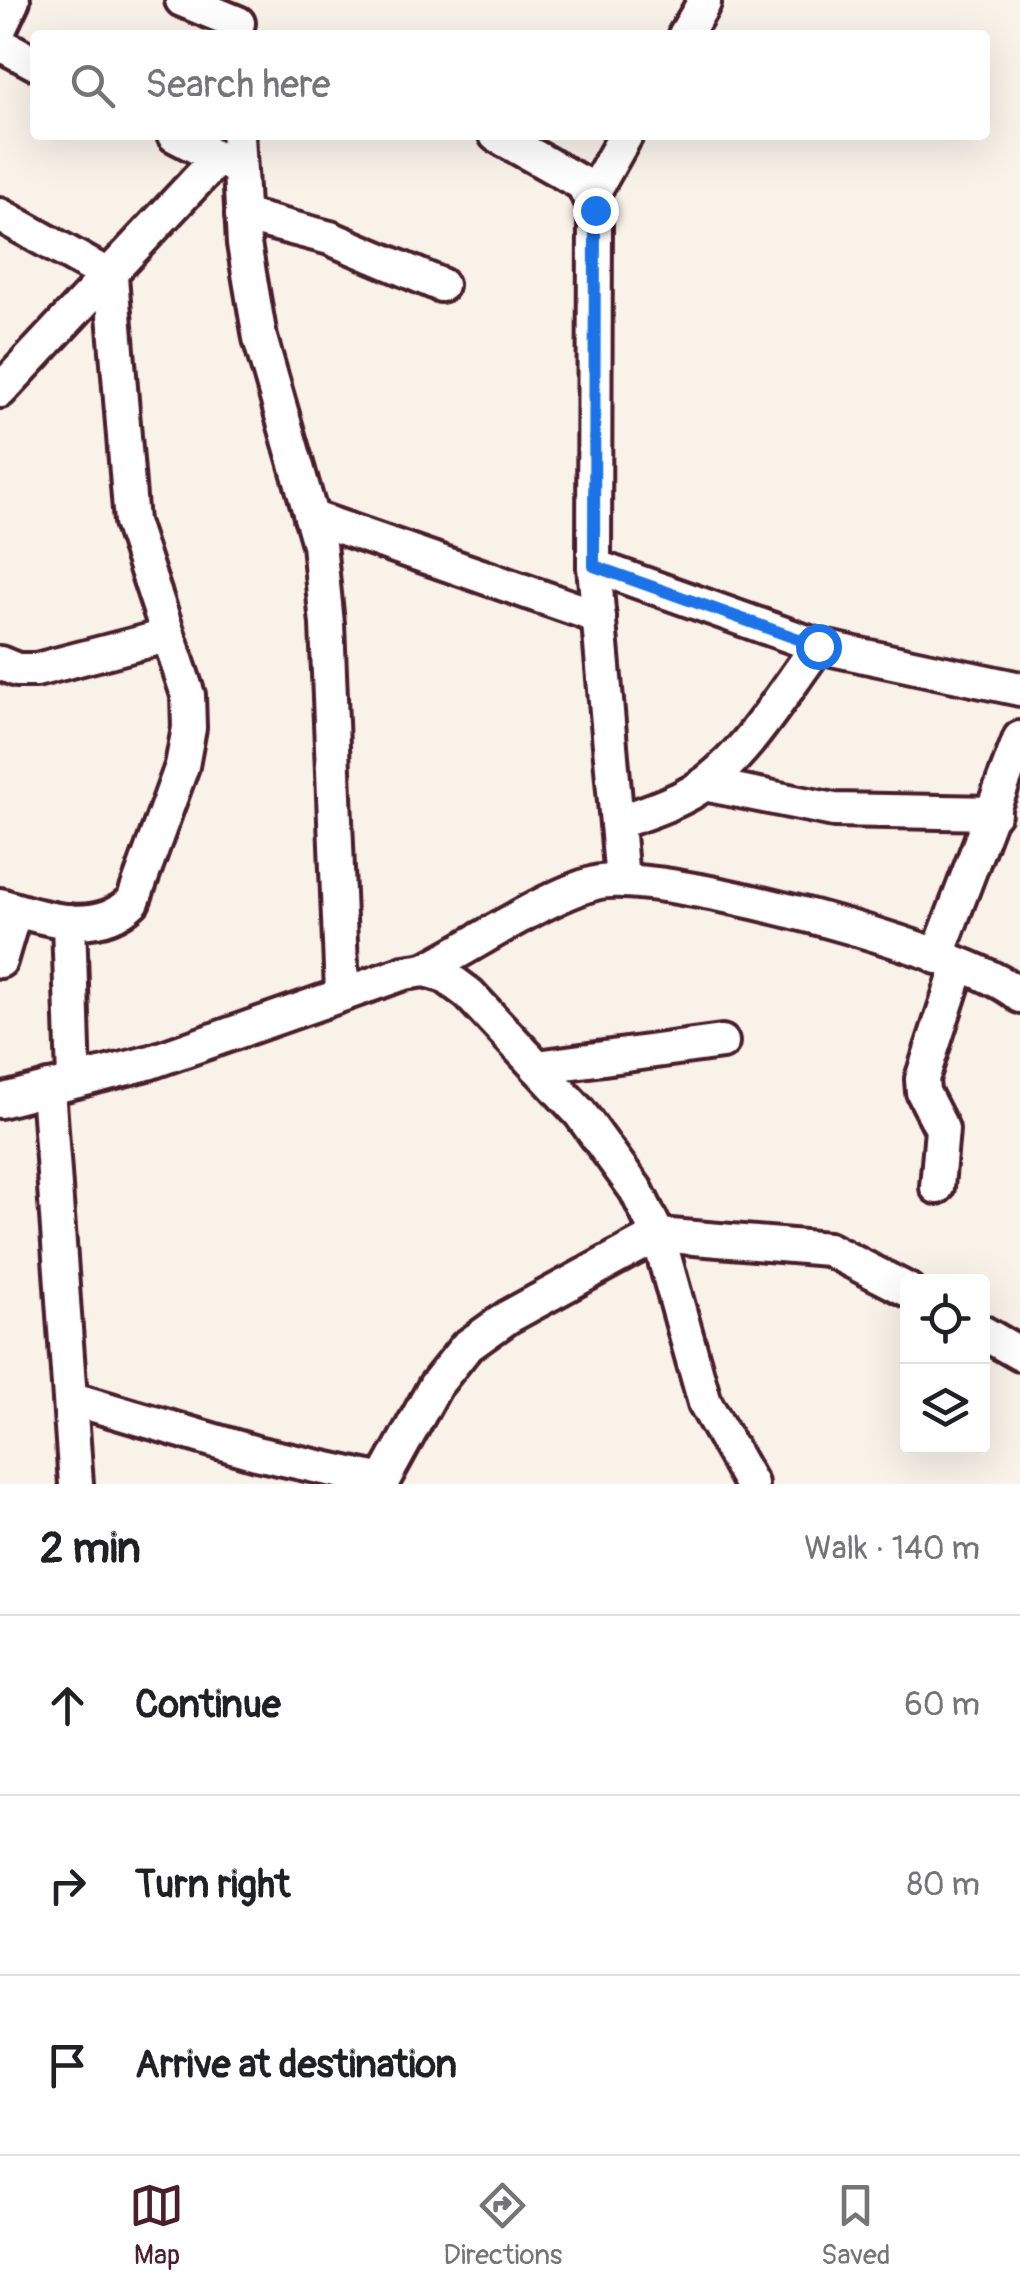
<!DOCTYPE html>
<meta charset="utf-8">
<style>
:root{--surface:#fff;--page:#f2f2f2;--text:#202124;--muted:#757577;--line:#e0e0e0;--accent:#4a1f2b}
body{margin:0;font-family:Pangolin,sans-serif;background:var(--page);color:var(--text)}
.controls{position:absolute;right:30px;bottom:30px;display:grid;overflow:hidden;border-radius:10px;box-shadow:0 10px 40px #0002}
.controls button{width:90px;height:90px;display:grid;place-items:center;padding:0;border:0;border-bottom:2px solid var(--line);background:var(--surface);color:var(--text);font:50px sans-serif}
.stop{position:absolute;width:30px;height:30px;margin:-22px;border:8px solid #1a73e8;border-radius:50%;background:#fff}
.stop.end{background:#1a73e8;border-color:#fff;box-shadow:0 2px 10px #0008}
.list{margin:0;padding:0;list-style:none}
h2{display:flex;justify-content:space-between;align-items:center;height:130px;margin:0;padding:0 40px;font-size:42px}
h2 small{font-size:32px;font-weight:400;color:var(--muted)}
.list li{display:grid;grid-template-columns:65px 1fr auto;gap:30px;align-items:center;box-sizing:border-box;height:180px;padding:0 40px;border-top:2px solid var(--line)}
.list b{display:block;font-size:38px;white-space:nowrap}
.list em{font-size:32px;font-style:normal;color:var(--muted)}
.icon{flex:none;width:55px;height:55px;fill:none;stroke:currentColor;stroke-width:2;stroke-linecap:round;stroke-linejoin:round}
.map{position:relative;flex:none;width:1020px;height:1484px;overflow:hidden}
.search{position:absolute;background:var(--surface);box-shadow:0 10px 40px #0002;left:30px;right:30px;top:30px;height:110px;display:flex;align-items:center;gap:25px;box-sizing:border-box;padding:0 35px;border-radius:10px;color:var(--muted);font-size:38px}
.sheet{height:670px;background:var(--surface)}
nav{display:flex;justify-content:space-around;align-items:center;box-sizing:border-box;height:140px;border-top:2px solid var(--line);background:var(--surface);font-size:28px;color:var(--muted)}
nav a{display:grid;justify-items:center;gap:5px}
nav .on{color:var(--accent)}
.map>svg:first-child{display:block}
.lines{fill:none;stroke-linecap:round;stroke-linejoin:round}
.street-casing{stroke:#4a1f2b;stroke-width:40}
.street{stroke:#fff;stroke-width:32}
.route{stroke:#1a73e8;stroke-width:12}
</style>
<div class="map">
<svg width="1020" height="1484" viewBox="0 0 1020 1484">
<rect width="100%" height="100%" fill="#f8f2e9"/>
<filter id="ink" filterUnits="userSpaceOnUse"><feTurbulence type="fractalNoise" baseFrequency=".01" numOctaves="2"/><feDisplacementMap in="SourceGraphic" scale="20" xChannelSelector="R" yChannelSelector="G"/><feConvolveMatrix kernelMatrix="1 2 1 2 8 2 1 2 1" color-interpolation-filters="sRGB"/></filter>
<g filter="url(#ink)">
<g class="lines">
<g class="street-casing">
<g id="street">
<polyline points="182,0 238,23"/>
<polyline points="0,28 13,0"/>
<polyline points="685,35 704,3"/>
<polyline points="0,44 35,63"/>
<polyline points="174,135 237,168"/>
<polyline points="238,135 244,244 260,338 319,544 327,624 342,992"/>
<polyline points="496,135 583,184 595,210 594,566 622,880"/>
<polyline points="592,195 626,135"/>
<path d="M0 215 111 277 131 522 188 695 189 728 182 766 133 901C97 937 43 918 0 905"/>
<polyline points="242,215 330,238 441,285"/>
<polyline points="0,391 218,158"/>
<polyline points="311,517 599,617"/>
<polyline points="594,566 818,646 1020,689"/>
<polyline points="0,663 17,670 36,670 167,636"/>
<polyline points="704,784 834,810 994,813"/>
<path d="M617 823C638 815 662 808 683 797 740 769 780 696 818 646"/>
<polyline points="69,921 74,1081"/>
<polyline points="937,957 1020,738"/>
<polyline points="0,961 15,910"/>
<path d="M425 970C474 945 544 897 595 883 657 867 974 952 1020 996"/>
<polyline points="537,1067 722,1042"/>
<polyline points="48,1088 76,1484"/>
<polyline points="0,1101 151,1062 404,973 425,970 445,976 469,994 580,1113 636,1190 658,1235 705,1403 751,1484"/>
<polyline points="937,1187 942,1129 923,1092 922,1079 959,965"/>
<polyline points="982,1332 1020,1354"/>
<polyline points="73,1399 256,1453 383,1481"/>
<polyline points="381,1484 435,1386 466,1347 508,1317 658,1235 828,1249 908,1290"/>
</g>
</g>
<use href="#street" class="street"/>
</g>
</g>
<g class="lines" filter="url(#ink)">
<polyline class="route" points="595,210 594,566 818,646"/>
</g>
</svg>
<div class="controls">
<button><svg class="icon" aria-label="locate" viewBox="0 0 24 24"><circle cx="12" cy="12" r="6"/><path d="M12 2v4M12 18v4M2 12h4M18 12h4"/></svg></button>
<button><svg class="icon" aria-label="layers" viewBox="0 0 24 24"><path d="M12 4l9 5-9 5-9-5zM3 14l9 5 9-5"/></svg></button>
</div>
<div class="stop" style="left:818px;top:646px"></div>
<div class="stop end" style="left:595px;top:210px"></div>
<div class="search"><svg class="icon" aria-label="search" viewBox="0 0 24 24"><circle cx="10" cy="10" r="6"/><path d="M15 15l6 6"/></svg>Search here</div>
</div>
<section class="sheet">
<h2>2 min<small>Walk · 140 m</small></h2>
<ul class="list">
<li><svg class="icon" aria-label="ahead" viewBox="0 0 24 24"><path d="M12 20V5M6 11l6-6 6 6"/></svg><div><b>Continue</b></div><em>60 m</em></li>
<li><svg class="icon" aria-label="right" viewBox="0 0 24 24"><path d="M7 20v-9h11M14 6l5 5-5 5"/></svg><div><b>Turn right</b></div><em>80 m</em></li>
<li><svg class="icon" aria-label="arrive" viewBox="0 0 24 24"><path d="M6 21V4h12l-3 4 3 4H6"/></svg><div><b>Arrive at destination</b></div></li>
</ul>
</section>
<nav>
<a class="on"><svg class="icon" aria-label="map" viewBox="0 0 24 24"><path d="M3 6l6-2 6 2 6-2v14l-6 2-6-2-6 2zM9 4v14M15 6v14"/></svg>Map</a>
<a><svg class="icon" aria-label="directions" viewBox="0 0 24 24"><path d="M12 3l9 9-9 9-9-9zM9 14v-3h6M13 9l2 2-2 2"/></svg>Directions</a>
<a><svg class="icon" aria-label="saved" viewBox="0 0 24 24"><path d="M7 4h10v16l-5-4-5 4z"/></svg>Saved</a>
</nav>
